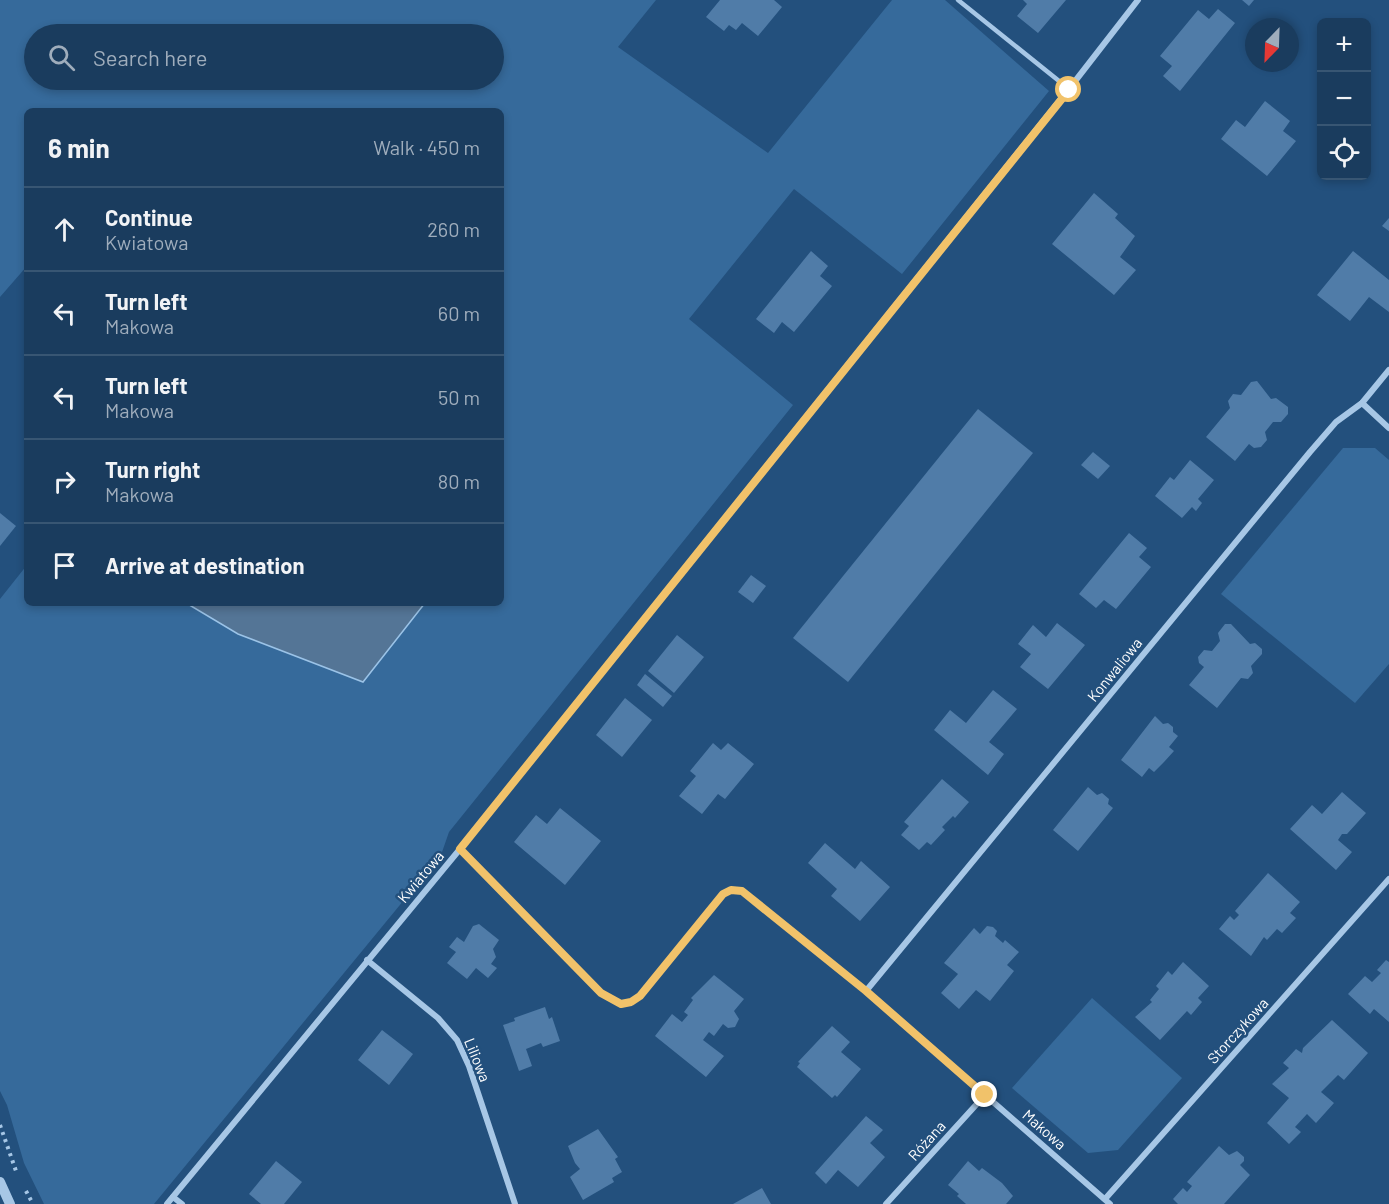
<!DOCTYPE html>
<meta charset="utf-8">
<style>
:root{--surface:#1a3c5e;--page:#234364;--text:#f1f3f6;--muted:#9fadbc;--line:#385673}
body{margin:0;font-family:Barlow,sans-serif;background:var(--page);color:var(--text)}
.controls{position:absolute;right:18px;top:18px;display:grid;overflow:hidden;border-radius:9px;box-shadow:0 3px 9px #0003}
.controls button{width:54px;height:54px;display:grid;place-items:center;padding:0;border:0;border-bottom:2px solid var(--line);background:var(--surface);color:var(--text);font:30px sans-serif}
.compass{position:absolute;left:1245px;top:18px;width:54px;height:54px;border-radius:50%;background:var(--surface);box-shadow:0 3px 9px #0003;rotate:203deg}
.stop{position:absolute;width:18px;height:18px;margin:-14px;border:4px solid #f1c26a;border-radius:50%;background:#fff}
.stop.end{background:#f1c26a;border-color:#fff;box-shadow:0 2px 6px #0008}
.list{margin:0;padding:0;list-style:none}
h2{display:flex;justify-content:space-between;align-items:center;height:78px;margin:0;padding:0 24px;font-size:26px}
h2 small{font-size:20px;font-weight:400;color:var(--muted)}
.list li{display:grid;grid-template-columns:39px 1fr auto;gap:18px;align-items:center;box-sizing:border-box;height:84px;padding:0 24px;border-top:2px solid var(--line)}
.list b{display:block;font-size:22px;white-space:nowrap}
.list p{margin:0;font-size:20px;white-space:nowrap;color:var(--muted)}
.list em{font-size:20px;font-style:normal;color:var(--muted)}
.icon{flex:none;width:33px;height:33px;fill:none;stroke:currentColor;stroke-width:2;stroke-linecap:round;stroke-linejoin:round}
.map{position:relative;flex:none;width:1389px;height:1204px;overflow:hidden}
.search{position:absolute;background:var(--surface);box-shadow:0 3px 9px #0003;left:24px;top:24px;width:480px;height:66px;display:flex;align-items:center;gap:15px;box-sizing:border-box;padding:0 21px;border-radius:33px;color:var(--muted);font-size:22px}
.panel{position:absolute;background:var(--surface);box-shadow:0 3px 9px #0003;left:24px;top:108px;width:480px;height:498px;border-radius:9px}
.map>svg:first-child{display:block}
.green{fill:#366a9b;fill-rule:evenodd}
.water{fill:#547596;stroke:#9bc3e7;stroke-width:1.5}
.building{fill:#507ca8}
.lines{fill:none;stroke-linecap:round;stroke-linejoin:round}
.path{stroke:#a7c7e6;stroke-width:4;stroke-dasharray:3 4.5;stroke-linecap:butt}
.service{stroke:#a7c7e6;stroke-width:4.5}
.minor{stroke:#a7c7e6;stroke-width:6}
.tertiary{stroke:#a7c7e6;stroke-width:10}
.route{stroke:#f1c26a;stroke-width:8}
.labels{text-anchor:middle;stroke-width:5;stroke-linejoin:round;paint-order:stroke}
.street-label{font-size:15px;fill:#fff;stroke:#23507d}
</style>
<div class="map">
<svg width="1389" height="1204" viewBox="0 0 1389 1204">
<rect width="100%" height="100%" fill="#23507d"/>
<g class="green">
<path d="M0 0H656L618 47 768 153 892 0H945L1049 91 902 274 794 189 689 319 793 405 449 832 441 855 154 1204H44L24 1163 7 1105 0 1091V599L27 565V603H501V111H27V266L0 297ZM34 34H494V80H34Z"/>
<polygon points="1343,448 1375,448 1389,460 1389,664 1355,703 1221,594"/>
<polygon points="1092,998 1182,1078 1118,1150 1088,1153 1012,1088"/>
</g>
<polygon class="water" points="186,603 425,603 363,682 238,634"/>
<g class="building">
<polygon points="720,0 774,0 782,7 758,36 742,23 736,30 729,25 724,31 706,17"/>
<polygon points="1023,0 1066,0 1038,33 1017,16 1027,4"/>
<polygon points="1242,0 1254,0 1249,6"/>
<polygon points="1218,9 1235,23 1180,91 1163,76 1172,66 1160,56 1198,10 1209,19"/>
<polygon points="1265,101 1290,121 1283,131 1296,141 1267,176 1221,139 1236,120 1245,127"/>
<polygon points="1094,193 1118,214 1115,218 1135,236 1120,257 1136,270 1114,295 1052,244"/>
<polygon points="1389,218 1389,231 1382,226"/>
<polygon points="811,251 828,266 820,276 832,286 794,332 782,322 774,333 756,319"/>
<polygon points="1353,251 1389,280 1389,312 1369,297 1350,321 1317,295"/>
<polygon points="1257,381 1271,399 1276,398 1288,407 1288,414 1281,422 1273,422 1265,432 1267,440 1261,447 1254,448 1249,444 1235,461 1206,437 1230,408 1228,401 1233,394 1241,395 1251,382"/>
<polygon points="978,409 1033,453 848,682 793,638"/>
<polygon points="1093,452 1110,466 1098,479 1081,465"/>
<polygon points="1190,460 1214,480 1198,499 1202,503 1196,511 1192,507 1182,518 1155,496 1170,477 1174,480"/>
<polygon points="0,513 16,526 0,546"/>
<polygon points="1129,533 1147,548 1139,557 1151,567 1116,609 1104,600 1096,608 1079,594"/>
<polygon points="751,575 766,586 753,603 738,592"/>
<polygon points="1057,623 1085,645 1048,689 1020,667 1031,654 1018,644 1033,625 1046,637"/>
<polygon points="1225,624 1231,624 1250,644 1255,643 1262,649 1262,654 1251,666 1253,673 1248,679 1241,678 1217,708 1189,685 1204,667 1199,663 1198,657 1204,650 1212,651 1220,641 1218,633"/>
<polygon points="677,635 704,657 674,693 648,671"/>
<polygon points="645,674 672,696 663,707 637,685"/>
<polygon points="993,690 1017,709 989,742 1004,754 988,775 934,730 950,710 966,723"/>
<polygon points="625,698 652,720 622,757 596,735"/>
<polygon points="1155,716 1163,724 1168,723 1173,727 1173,732 1178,736 1169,747 1174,751 1164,762 1154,772 1149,768 1142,777 1121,760"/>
<polygon points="713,743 721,750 728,743 754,764 725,799 718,794 702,814 679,796 696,776 690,771"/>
<polygon points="942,779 969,802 955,818 953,816 942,827 945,830 931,845 927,842 919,850 901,835 909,826 904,822"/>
<polygon points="1088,787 1097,795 1102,793 1109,799 1108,804 1113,808 1078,851 1053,830"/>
<polygon points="1342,792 1366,813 1347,834 1342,834 1338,840 1352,852 1336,870 1290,829 1312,805 1322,814"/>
<polygon points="560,808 601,841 565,885 514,842 536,815 547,824"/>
<polygon points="825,843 855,869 861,861 890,887 860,921 831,896 837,889 808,863"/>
<polygon points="1268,873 1300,902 1290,913 1296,918 1282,933 1277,929 1267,940 1264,937 1251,956 1219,929 1230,916 1234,920 1239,915 1235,911"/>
<polygon points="479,924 499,940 493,949 496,957 491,964 497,968 488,978 476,968 467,979 447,963 456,952 449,947 457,937 464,942 473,926"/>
<polygon points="987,926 993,927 997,931 995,936 1003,943 1005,940 1019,952 1007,965 1014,971 990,1001 976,990 959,1009 941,993 958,974 944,963 974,928 980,934"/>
<polygon points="1386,960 1389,962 1389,1022 1374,1009 1370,1014 1348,994 1365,976 1372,982 1381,973 1377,970"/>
<polygon points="1183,962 1209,986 1198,998 1202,1002 1191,1015 1187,1011 1160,1040 1135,1017 1152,1002 1150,1000 1159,989 1156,986 1168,971 1172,975"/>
<polygon points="714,975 744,999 734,1011 739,1019 735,1027 728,1028 723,1024 714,1036 709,1032 703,1040 724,1056 706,1077 655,1036 672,1014 682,1022 688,1015 684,1012 693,1000 691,998"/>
<polygon points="545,1007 549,1019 552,1017 560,1041 543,1047 541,1043 526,1049 532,1066 519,1071 503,1025 515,1021 514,1018"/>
<polygon points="1332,1020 1368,1053 1344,1080 1338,1075 1321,1092 1334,1103 1316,1123 1307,1114 1295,1127 1301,1132 1289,1144 1267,1123 1289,1098 1272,1084 1289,1068 1283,1063 1296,1049 1302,1053 1303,1048"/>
<polygon points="832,1026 850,1042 841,1052 861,1069 837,1097 835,1095 832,1098 797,1067 800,1063 798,1062"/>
<polygon points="382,1030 413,1054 389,1085 358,1060"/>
<polygon points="866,1116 883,1130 870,1143 885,1157 858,1187 838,1170 826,1184 815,1173"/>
<polygon points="598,1129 618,1157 615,1159 622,1172 612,1178 614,1182 583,1200 570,1177 580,1169 575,1163 568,1146"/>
<polygon points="1219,1146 1229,1155 1237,1151 1244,1157 1244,1161 1240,1165 1250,1175 1224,1204 1178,1204 1173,1199 1183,1188 1187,1192 1192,1186 1187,1182"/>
<polygon points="276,1161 302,1182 284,1204 261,1204 249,1194"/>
<polygon points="968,1161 979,1171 982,1168 1002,1183 1013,1196 1006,1204 966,1204 957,1196 959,1194 948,1185"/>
<polygon points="762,1188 771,1204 733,1204"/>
</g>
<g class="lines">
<g class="path">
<polyline points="0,1125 16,1171"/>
<polyline points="26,1191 33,1204"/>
</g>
<polyline class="service" points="958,0 1069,89"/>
<g class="minor">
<polyline points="1362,403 1389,428"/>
<polyline points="460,849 601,993 621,1004 631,1002 640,996 723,894 731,890 742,891 866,991 1110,1204"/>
<polyline points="367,960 438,1018 457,1040 469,1066 515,1204"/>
<polyline points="866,991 1310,452 1336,422 1362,403 1389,370"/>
<polyline points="173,1197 182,1204"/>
<polyline points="1105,1199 1389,879"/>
<polyline points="167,1204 460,849 1069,89 1138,0"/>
<polyline points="886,1204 985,1095"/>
</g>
<polyline class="tertiary" points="0,1182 10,1204"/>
</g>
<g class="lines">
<polyline class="route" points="985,1095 866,991 742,891 731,890 723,894 640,996 631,1002 621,1004 601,993 460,849 1069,90"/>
</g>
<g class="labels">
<g class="street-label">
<text transform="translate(1115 670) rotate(-51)" y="5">Konwaliowa</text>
<text transform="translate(421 877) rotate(-50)" y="5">Kwiatowa</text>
<text transform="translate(1238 1031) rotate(-48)" y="5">Storczykowa</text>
<text transform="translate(477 1060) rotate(68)" y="5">Liliowa</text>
<text transform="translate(1044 1130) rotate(41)" y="5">Makowa</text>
<text transform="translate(927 1141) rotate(-48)" y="5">Różana</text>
</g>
</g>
</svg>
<div class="controls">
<button>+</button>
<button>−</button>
<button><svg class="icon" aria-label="locate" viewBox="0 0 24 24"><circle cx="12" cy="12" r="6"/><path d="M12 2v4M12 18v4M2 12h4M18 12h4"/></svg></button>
</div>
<svg class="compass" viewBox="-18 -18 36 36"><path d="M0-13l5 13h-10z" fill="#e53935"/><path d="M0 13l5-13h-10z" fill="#9fadbc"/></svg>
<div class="stop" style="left:1069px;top:90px"></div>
<div class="stop end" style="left:985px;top:1095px"></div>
<div class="search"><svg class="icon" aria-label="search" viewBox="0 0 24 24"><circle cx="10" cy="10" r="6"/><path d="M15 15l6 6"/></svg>Search here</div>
<section class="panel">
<h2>6 min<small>Walk · 450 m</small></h2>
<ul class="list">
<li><svg class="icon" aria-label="ahead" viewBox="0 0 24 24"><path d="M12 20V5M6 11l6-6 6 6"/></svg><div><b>Continue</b><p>Kwiatowa</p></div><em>260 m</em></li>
<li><svg class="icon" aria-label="left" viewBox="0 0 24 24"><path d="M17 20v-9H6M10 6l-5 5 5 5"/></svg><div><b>Turn left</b><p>Makowa</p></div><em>60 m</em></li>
<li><svg class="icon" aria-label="left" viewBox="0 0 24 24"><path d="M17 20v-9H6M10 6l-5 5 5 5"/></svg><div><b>Turn left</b><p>Makowa</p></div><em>50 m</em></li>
<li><svg class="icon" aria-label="right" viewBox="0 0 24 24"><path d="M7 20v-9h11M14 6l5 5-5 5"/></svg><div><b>Turn right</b><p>Makowa</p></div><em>80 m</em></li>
<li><svg class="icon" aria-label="arrive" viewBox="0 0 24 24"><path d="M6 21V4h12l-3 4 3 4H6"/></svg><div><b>Arrive at destination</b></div></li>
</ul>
</section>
</div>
